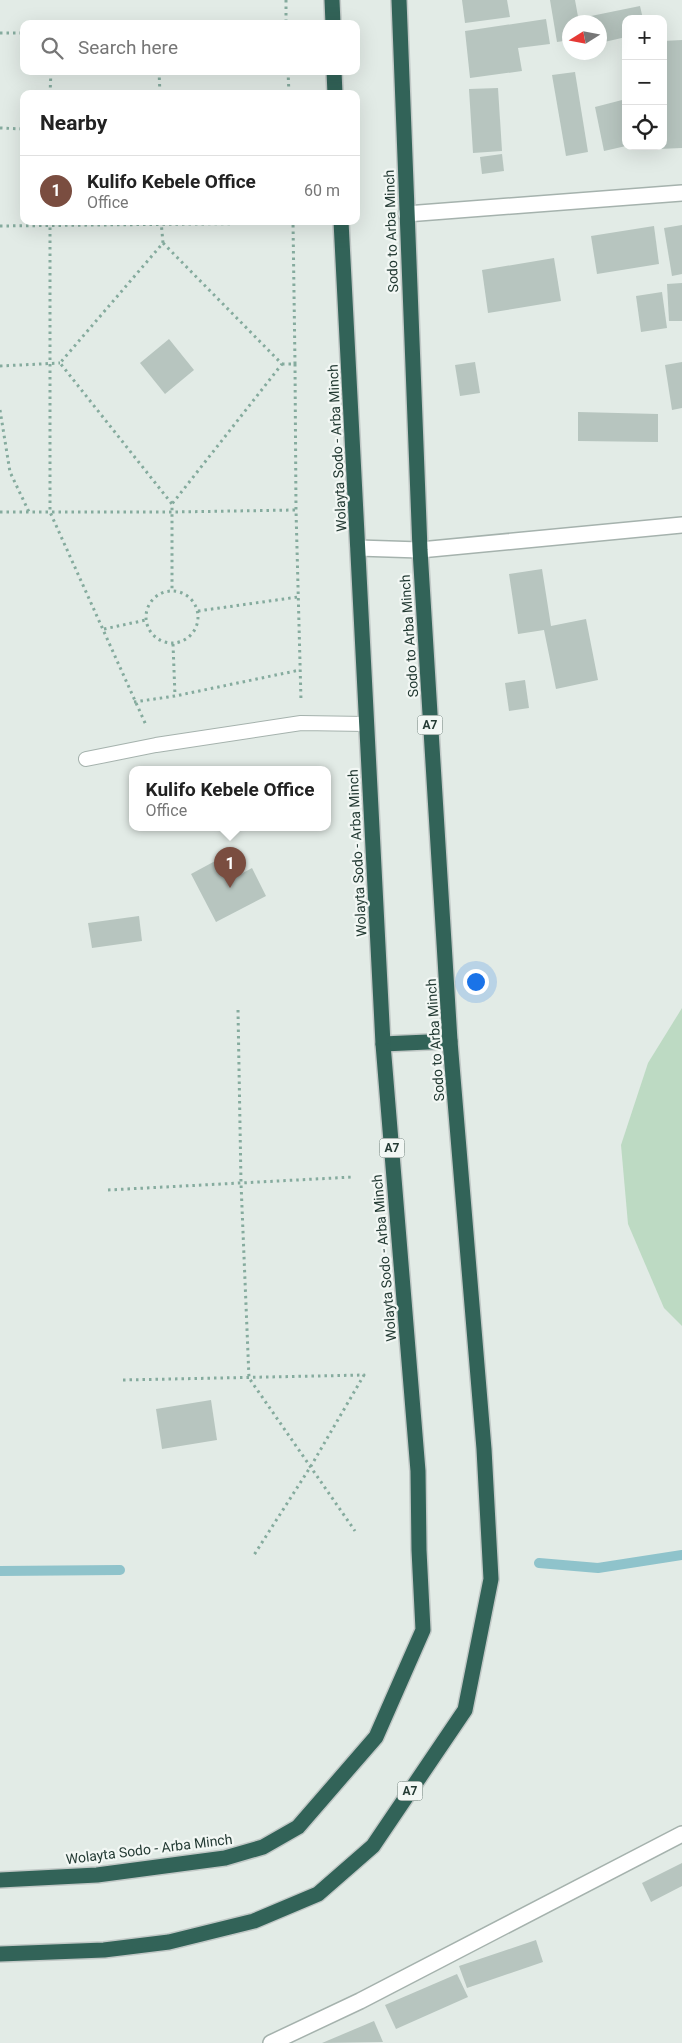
<!DOCTYPE html>
<meta charset="utf-8">
<style>
:root{--surface:#fff;--page:#f2f2f2;--text:#222;--muted:#767676;--line:#e0e0e0;--accent:#7a4d40}
body{margin:0;font-family:Roboto,sans-serif;background:var(--page);color:var(--text)}
.controls{position:absolute;right:15px;top:15px;display:grid;overflow:hidden;border-radius:10px;box-shadow:0 5px 20px #0002}
.controls button{width:45px;height:45px;display:grid;place-items:center;padding:0;border:0;border-bottom:1px solid var(--line);background:var(--surface);color:var(--text);font:25px sans-serif}
.compass{position:absolute;left:562px;top:15px;width:45px;height:45px;border-radius:50%;background:var(--surface);box-shadow:0 5px 20px #0002;rotate:259deg}
.you{position:absolute;left:475px;top:981px;width:18px;height:18px;margin:-12px;border:4px solid #fff;border-radius:50%;background:#1a73e8;box-shadow:0 0 0 8px #1a73e833}
.badge{display:grid;place-items:center;width:32px;height:32px;border-radius:50%;background:var(--accent);color:#fff;font-size:16px;font-weight:700}
.pin{position:absolute;translate:-50% -41px;filter:drop-shadow(0 1px 2px #0008)}
.pin::after{content:'';position:absolute;top:26px;width:18px;height:15px;background:inherit;clip-path:polygon(0 0,100% 0,50% 100%)}
.popup{position:absolute;left:129px;top:766px;width:202px;height:65px;box-sizing:border-box;display:grid;place-content:center;border-radius:10px;background:var(--surface);filter:drop-shadow(0 1px 4px #0005);font-size:16px;white-space:nowrap;color:var(--muted)}
.popup b{font-size:19px;color:var(--text)}
.popup::after{content:'';position:absolute;left:50%;top:100%;margin-left:-10px;border:10px solid transparent;border-top-color:var(--surface)}
.list{margin:0;padding:0;list-style:none}
h2{display:flex;justify-content:space-between;align-items:center;height:65px;margin:0;padding:0 20px;font-size:21px}
h2 small{font-size:16px;font-weight:400;color:var(--muted)}
.list li{display:grid;grid-template-columns:32px 1fr auto;gap:15px;align-items:center;box-sizing:border-box;height:70px;padding:0 20px;border-top:1px solid var(--line)}
.list b{display:block;font-size:19px;white-space:nowrap}
.list p{margin:0;font-size:16px;white-space:nowrap;color:var(--muted)}
.list em{font-size:16px;font-style:normal;color:var(--muted)}
.icon{flex:none;width:28px;height:28px;fill:none;stroke:currentColor;stroke-width:2;stroke-linecap:round;stroke-linejoin:round}
.map{position:relative;flex:none;width:682px;height:2043px;overflow:hidden}
.search{position:absolute;background:var(--surface);box-shadow:0 5px 20px #0002;left:20px;top:20px;width:340px;height:55px;display:flex;align-items:center;gap:12px;box-sizing:border-box;padding:0 18px;border-radius:10px;color:var(--muted);font-size:19px}
.panel{position:absolute;background:var(--surface);box-shadow:0 5px 20px #0002;left:20px;top:90px;width:340px;height:135px;border-radius:10px}
.map>svg:first-child{display:block}
.green{fill:#bddac3}
.lines{fill:none;stroke-linecap:round;stroke-linejoin:round}
.stream{stroke:#8fc3cb;stroke-width:10}
.building{fill:#b7c5bf}
.lane-casing{stroke:#a5b2ad;stroke-width:16}
.street-casing{stroke:#a5b2ad;stroke-width:18}
.highway-casing{stroke:#c1c8c6;stroke-width:18}
.path{stroke:#85ab9e;stroke-width:3;stroke-dasharray:2.5 4;stroke-linecap:butt}
.lane{stroke:#fff;stroke-width:14}
.street{stroke:#fff;stroke-width:15}
.highway{stroke:#326358;stroke-width:15}
.labels{text-anchor:middle;stroke-width:4.5;stroke-linejoin:round;paint-order:stroke}
.shield{fill:#f2f7f4;stroke:#61736d;stroke-width:1}
.shield-label{font-size:12px;font-weight:bold;fill:#233a33}
.street-label{font-size:14px;fill:#233a33;stroke:#f2f7f4}
</style>
<div class="map">
<svg width="682" height="2043" viewBox="0 0 682 2043">
<rect width="100%" height="100%" fill="#e2ebe6"/>
<polygon class="green" points="682,1008 682,1326 664,1308 628,1224 621,1145 648,1063"/>
<g class="lines">
<g class="stream">
<polyline points="539,1563 598,1568 682,1555"/>
<polyline points="0,1571 120,1570"/>
</g>
</g>
<g class="building">
<polygon points="462,0 507,0 510,17 465,23"/>
<polygon points="550,0 575,0 579,22 570,22 570,40 557,42"/>
<polygon points="640,6 643,19 626,19 626,37 600,43 600,22 593,22 591,16"/>
<polygon points="546,19 550,44 518,48 522,71 470,78 465,31"/>
<polygon points="682,40 682,148 658,149 658,146 663,146 663,41"/>
<polygon points="575,72 588,152 566,156 552,75"/>
<polygon points="498,88 502,151 473,153 469,89"/>
<polygon points="626,99 626,146 604,151 595,107"/>
<polygon points="502,154 504,171 482,174 480,157"/>
<polygon points="682,225 682,274 672,276 664,228"/>
<polygon points="654,226 659,264 597,274 591,236"/>
<polygon points="554,258 561,301 488,313 482,270"/>
<polygon points="682,283 682,321 669,321 667,284"/>
<polygon points="662,292 667,328 641,332 636,296"/>
<polygon points="169,339 194,370 165,394 140,363"/>
<polygon points="475,362 480,393 460,396 455,365"/>
<polygon points="682,362 682,408 672,410 665,365"/>
<polygon points="578,412 658,414 658,442 578,441"/>
<polygon points="542,569 551,626 586,619 598,680 556,689 544,630 518,634 509,574"/>
<polygon points="525,680 529,708 509,711 505,683"/>
<polygon points="217,860 228,881 252,868 266,896 216,922 191,874"/>
<polygon points="139,916 142,941 92,948 88,923"/>
<polygon points="211,1400 217,1440 162,1449 156,1409"/>
<polygon points="682,1863 682,1886 651,1902 642,1883"/>
<polygon points="536,1940 543,1962 467,1988 459,1966"/>
<polygon points="457,1974 468,1997 396,2029 385,2005"/>
<polygon points="374,2021 383,2042 322,2043"/>
</g>
<g class="lines">
<g class="lane-casing">
<polyline id="lane" points="86,759 156,745 301,723 366,724"/>
</g>
<g class="street-casing">
<g id="street">
<polyline points="406,214 682,193"/>
<polyline points="358,548 420,550 682,525"/>
<polyline points="271,2043 360,2001 682,1834"/>
</g>
</g>
<g class="highway-casing">
<g id="highway">
<polyline points="332,0 333,24"/>
<polyline points="334,71 335,94"/>
<polyline points="383,1044 450,1041"/>
<polyline points="0,1880 97,1875 225,1858 263,1847 298,1827 376,1737 423,1630 419,1550 418,1471 383,1044 341,221"/>
<polyline points="0,1954 104,1950 169,1942 254,1921 318,1894 373,1846 465,1710 491,1579 484,1449 450,1041 420,550 399,0"/>
</g>
</g>
<g class="path">
<polyline points="286,0 286,24"/>
<polyline points="0,33 24,33"/>
<polyline points="159,71 160,94"/>
<polyline points="288,71 289,94"/>
<polyline points="50,94 51,71"/>
<polyline points="0,128 24,129"/>
<polyline points="50,221 50,512 146,725"/>
<polyline points="161,221 163,243 60,363 172,504 172,591"/>
<polyline points="0,226 293,223"/>
<polyline points="163,243 282,364 172,504"/>
<polyline points="282,364 295,364 293,222"/>
<polyline points="295,364 296,510 301,701"/>
<polyline points="0,366 60,363"/>
<polyline points="0,410 10,472 29,512"/>
<polyline points="0,512 172,512 296,510"/>
<circle cx="172" cy="617" r="26"/>
<polyline points="198,611 298,597"/>
<polyline points="104,629 146,620"/>
<polyline points="173,644 175,696"/>
<polyline points="134,702 175,696 300,670"/>
<polyline points="238,1010 241,1183 249,1378 355,1531"/>
<polyline points="108,1190 353,1177"/>
<polyline points="123,1380 364,1375 311,1466 254,1555"/>
</g>
<use href="#lane" class="lane"/>
<use href="#street" class="street"/>
<use href="#highway" class="highway"/>
</g>
<g class="labels">
<g class="shield">
<rect x="417.5" y="715.5" width="25" height="19" rx="4"/>
<rect x="379.5" y="1138.5" width="25" height="19" rx="4"/>
<rect x="397.5" y="1781.5" width="25" height="19" rx="4"/>
</g>
<g class="shield-label">
<text x="430" y="729">A7</text>
<text x="392" y="1152">A7</text>
<text x="410" y="1795">A7</text>
</g>
<g class="street-label">
<text transform="translate(391 231) rotate(-92)" y="5">Sodo to Arba Minch</text>
<text transform="translate(337 448) rotate(-93)" y="5">Wolayta Sodo - Arba Minch</text>
<text transform="translate(409 636) rotate(-94)" y="5">Sodo to Arba Minch</text>
<text transform="translate(357 853) rotate(-93)" y="5">Wolayta Sodo - Arba Minch</text>
<text transform="translate(435 1040) rotate(-94)" y="5">Sodo to Arba Minch</text>
<text transform="translate(384 1258) rotate(-95)" y="5">Wolayta Sodo - Arba Minch</text>
<text transform="translate(149 1849) rotate(-7)" y="5">Wolayta Sodo - Arba Minch</text>
</g>
</g>
</svg>
<div class="controls">
<button>+</button>
<button>−</button>
<button><svg class="icon" aria-label="locate" viewBox="0 0 24 24"><circle cx="12" cy="12" r="6"/><path d="M12 2v4M12 18v4M2 12h4M18 12h4"/></svg></button>
</div>
<svg class="compass" viewBox="-18 -18 36 36"><path d="M0-13l5 13h-10z" fill="#e53935"/><path d="M0 13l5-13h-10z" fill="#767676"/></svg>
<div class="you"></div>
<div class="pin badge" style="left:230px;top:888px">1</div>
<div class="popup"><b>Kulifo Kebele Office</b>Office</div>
<div class="search"><svg class="icon" aria-label="search" viewBox="0 0 24 24"><circle cx="10" cy="10" r="6"/><path d="M15 15l6 6"/></svg>Search here</div>
<section class="panel">
<h2>Nearby<small></small></h2>
<ul class="list">
<li><span class="badge">1</span><div><b>Kulifo Kebele Office</b><p>Office</p></div><em>60 m</em></li>
</ul>
</section>
</div>
